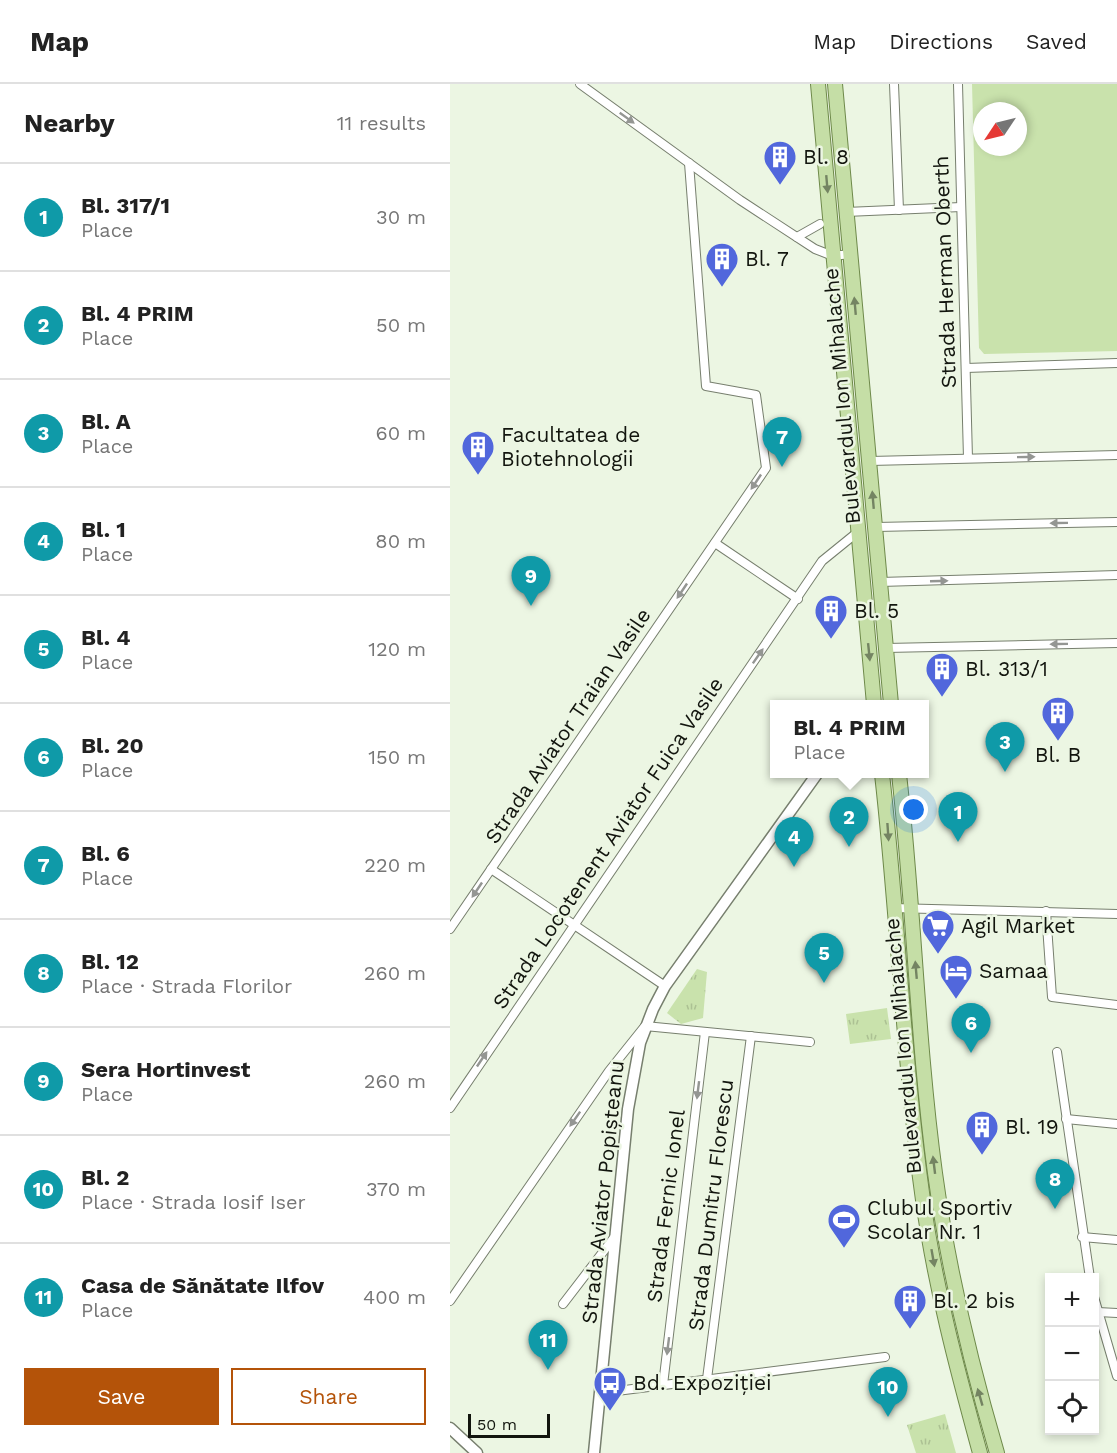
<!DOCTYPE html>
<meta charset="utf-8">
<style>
:root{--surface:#fff;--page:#f2f2f2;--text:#222;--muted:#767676;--line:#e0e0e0;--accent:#b45309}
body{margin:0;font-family:"Work Sans",sans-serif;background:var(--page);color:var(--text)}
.controls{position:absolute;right:18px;bottom:18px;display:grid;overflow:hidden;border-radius:0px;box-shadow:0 3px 9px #0003}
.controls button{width:54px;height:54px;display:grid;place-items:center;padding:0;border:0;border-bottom:2px solid var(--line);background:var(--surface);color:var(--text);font:30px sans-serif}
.compass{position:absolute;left:523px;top:18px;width:54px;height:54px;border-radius:50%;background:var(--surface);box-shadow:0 3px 9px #0003;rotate:235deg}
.scale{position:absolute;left:18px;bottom:15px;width:82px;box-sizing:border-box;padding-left:6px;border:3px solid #12150e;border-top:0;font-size:16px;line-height:21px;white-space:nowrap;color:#12150e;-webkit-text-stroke:4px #ecf6e3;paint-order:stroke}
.you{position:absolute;left:464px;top:726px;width:21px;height:21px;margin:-15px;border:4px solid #fff;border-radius:50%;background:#1a73e8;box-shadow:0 0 0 9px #1a73e833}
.badge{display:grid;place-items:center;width:39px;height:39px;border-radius:50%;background:var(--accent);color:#fff;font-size:20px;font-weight:700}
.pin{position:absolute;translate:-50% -50px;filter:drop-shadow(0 2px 3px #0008)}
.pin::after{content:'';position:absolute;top:32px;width:21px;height:18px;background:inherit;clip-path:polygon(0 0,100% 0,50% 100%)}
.popup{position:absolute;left:320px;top:616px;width:159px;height:78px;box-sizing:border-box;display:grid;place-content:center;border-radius:0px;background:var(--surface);filter:drop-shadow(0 2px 4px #0005);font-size:20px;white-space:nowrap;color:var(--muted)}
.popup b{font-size:22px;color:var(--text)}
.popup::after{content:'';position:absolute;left:50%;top:100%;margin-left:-12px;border:12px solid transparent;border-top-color:var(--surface)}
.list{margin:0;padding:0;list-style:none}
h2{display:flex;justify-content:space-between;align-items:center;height:78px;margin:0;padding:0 24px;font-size:26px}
h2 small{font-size:20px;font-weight:400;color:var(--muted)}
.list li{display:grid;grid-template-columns:39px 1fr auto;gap:18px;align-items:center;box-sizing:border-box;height:108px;padding:0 24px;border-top:2px solid var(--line)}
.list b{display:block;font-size:22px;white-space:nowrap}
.list p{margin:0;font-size:20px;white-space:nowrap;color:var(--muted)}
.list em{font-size:20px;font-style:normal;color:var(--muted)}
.actions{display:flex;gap:12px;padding:18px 24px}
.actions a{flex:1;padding:14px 0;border:2px solid var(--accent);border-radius:0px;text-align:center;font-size:21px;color:var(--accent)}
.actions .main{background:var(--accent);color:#fff}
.icon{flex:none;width:33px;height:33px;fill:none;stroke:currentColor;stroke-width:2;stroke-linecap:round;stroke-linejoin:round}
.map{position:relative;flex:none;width:667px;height:1369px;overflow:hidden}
header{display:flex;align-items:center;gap:36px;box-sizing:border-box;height:84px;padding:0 30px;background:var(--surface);border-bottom:2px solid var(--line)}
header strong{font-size:28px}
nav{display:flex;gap:33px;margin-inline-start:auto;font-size:21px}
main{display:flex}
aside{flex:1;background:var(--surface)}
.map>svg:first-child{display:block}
.park{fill:url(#park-tufts)}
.garden{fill:#c9e2ac;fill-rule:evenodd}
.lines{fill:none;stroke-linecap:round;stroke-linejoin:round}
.minor-casing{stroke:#777f6e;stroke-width:10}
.tertiary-casing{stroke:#777f6e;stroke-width:13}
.primary-casing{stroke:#6e894a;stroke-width:16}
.minor{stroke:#fff;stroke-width:8}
.tertiary{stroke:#fff;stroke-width:10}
.primary{stroke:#c5dea6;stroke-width:14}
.oneway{fill:#949693}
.oneway2{fill:#748462}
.labels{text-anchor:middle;stroke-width:5;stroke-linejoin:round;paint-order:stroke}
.poi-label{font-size:21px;fill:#12150e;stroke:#ecf6e3;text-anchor:start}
.street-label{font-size:21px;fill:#12150e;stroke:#ecf6e3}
</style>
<header>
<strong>Map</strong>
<nav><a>Map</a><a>Directions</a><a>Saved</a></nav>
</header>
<main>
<aside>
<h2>Nearby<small>11 results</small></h2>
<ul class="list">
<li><span class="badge" style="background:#0f9aa8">1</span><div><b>Bl. 317/1</b><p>Place</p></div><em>30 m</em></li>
<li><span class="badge" style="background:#0f9aa8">2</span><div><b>Bl. 4 PRIM</b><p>Place</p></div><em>50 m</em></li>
<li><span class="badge" style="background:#0f9aa8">3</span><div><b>Bl. A</b><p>Place</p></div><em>60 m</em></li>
<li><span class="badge" style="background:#0f9aa8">4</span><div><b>Bl. 1</b><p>Place</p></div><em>80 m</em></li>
<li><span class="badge" style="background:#0f9aa8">5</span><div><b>Bl. 4</b><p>Place</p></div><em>120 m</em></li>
<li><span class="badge" style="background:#0f9aa8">6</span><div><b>Bl. 20</b><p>Place</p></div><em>150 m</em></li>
<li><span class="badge" style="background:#0f9aa8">7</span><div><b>Bl. 6</b><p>Place</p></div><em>220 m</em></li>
<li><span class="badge" style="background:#0f9aa8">8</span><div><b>Bl. 12</b><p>Place · Strada Florilor</p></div><em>260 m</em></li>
<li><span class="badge" style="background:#0f9aa8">9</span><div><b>Sera Hortinvest</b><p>Place</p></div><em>260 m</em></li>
<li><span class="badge" style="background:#0f9aa8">10</span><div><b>Bl. 2</b><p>Place · Strada Iosif Iser</p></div><em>370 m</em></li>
<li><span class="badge" style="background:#0f9aa8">11</span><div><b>Casa de Sănătate Ilfov</b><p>Place</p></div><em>400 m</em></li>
</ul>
<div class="actions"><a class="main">Save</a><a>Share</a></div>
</aside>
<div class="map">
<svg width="667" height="1369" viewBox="0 0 667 1369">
<defs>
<pattern id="park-tufts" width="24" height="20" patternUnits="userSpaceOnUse" patternTransform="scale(1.5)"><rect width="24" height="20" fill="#c9e2ac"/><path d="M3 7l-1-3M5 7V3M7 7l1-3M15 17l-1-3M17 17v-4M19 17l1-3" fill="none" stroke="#acc193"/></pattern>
</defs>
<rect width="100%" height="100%" fill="#ecf6e3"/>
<g class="park">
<polygon points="247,885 257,888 253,934 231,940 217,929"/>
<polygon points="437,924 441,955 400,960 396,930"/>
<polygon points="495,1330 506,1369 466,1369 457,1341"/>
</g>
<path class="garden" d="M522 0H667V267L534 270 529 264ZM532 27H568V63H532Z"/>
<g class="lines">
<g class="minor-casing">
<g id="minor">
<polyline points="130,0 290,116 365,165 383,172 400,170"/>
<polyline points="444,0 449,126"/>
<polyline points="508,0 518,374"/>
<polyline points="396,128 511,123"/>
<polyline points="347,153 370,140"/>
<polyline points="516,284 667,279"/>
<polyline points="420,377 667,371"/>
<polyline points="426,443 667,438"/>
<polyline points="265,459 348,515"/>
<polyline points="430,498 667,491"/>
<polyline points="436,564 667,559"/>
<polyline points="41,785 215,902"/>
<polyline points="443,824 667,830"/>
<polyline points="596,827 602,913 667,921"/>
<polyline points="0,845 316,384 306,311 256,302 239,79"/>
<polyline points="607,968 640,1194"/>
<polyline points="0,1024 372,477 409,447"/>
<polyline points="616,1035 667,1040"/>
<polyline points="632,1153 667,1156"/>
<polyline points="644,1213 667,1292"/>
<polyline points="0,1217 159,987 195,942 360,958"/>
<polyline points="113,1220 166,1151"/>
<polyline points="648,1228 667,1229"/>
<polyline points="257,1295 301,952"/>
<polyline points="213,1301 255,948"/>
<polyline points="151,1309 435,1273"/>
</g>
</g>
<g class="tertiary-casing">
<g id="tertiary">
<polyline points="0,1344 27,1369"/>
<polyline points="144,1369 178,1025 190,959 203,925 215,902 367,690"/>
</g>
</g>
<g class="primary-casing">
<g id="primary">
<polyline points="368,0 424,620"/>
<polyline points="385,0 441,620"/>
<path d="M432 690C448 831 453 974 473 1116 485 1202 507 1285 530 1369"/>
<path d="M449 690C464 822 467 956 485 1089 498 1184 520 1277 547 1369"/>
</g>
</g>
<use href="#minor" class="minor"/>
<use href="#tertiary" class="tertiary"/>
<use href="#primary" class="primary"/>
</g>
<defs><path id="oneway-solid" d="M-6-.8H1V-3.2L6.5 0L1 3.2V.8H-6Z" transform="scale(1.5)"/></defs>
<g class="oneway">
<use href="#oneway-solid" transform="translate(177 34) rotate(36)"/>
<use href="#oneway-solid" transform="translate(576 373) rotate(-1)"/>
<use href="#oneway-solid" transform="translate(306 398) rotate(124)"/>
<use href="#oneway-solid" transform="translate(609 439) rotate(179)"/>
<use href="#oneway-solid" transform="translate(489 497) rotate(-2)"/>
<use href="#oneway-solid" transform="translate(232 507) rotate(124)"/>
<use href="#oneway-solid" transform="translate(609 560) rotate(179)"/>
<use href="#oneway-solid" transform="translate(308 572) rotate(-55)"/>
<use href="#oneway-solid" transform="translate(27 806) rotate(124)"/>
<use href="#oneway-solid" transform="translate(32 975) rotate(-56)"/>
<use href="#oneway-solid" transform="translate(248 1006) rotate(97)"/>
<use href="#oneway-solid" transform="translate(125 1035) rotate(125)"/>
<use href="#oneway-solid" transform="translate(218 1262) rotate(97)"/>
</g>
<g class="oneway2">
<use href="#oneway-solid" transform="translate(377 100) rotate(85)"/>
<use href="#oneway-solid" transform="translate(405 222) rotate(-95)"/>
<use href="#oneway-solid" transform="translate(423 416) rotate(-95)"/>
<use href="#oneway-solid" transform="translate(419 568) rotate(84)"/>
<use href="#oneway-solid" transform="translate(438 748) rotate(86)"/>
<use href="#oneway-solid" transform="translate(466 886) rotate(-95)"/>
<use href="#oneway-solid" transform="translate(484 1081) rotate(-97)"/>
<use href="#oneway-solid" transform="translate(483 1174) rotate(80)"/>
<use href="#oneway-solid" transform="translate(530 1313) rotate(-106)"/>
</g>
<defs>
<g id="building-pin" transform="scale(1.725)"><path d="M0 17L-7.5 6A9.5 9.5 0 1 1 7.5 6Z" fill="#5167dc" stroke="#ecf6e3"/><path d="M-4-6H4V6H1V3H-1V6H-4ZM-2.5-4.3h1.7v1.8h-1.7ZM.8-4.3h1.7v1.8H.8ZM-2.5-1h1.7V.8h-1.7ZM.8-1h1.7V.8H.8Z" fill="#fff"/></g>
<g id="supermarket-pin" transform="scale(1.725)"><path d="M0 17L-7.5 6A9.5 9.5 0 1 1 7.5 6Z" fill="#5167dc" stroke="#ecf6e3"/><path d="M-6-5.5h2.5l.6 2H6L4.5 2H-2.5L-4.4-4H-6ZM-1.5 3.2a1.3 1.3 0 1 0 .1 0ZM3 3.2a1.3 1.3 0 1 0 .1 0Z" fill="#fff"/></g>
<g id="hotel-pin" transform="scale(1.725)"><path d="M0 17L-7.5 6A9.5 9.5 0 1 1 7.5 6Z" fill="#5167dc" stroke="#ecf6e3"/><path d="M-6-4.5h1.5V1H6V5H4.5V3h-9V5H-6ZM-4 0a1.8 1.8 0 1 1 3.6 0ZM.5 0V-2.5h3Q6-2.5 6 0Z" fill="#fff"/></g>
<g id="stadium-pin" transform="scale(1.725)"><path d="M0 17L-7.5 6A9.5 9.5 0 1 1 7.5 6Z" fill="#5167dc" stroke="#ecf6e3"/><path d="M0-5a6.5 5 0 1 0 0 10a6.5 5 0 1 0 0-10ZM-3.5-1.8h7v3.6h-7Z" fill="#fff"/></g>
<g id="bus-pin" transform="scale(1.725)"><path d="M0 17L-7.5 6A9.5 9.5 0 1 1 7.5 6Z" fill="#5167dc" stroke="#ecf6e3"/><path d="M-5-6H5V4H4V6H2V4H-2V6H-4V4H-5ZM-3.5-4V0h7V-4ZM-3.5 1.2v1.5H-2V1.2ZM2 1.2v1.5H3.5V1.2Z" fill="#fff"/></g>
</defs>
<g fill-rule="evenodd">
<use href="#building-pin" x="330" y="73"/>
<use href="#building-pin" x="272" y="175"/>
<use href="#building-pin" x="28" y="363"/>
<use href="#building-pin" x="381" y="527"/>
<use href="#building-pin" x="492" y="585"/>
<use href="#building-pin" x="608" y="629"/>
<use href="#supermarket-pin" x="488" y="842"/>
<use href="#hotel-pin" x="506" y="887"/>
<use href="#building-pin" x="532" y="1043"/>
<use href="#stadium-pin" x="394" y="1136"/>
<use href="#building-pin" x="460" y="1217"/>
<use href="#bus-pin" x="160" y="1299"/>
</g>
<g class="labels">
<g class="poi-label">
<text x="353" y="80">Bl. 8</text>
<text x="295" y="182">Bl. 7</text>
<text x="51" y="358">Facultatea de<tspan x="51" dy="24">Biotehnologii</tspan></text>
<text x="404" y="534">Bl. 5</text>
<text x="515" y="592">Bl. 313/1</text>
<text x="608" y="678" text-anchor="middle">Bl. B</text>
<text x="511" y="849">Agil Market</text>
<text x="529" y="894">Samaa</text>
<text x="555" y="1050">Bl. 19</text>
<text x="417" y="1131">Clubul Sportiv<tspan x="417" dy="24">Scolar Nr. 1</tspan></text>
<text x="483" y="1224">Bl. 2 bis</text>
<text x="183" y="1306">Bd. Expoziției</text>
</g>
<g class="street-label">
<text transform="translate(495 188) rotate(-92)" y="7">Strada Herman Oberth</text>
<text transform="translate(392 312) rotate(-95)" y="7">Bulevardul Ion Mihalache</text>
<text transform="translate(118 642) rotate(-56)" y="7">Strada Aviator Traian Vasile</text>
<text transform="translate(158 759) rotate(-56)" y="7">Strada Locotenent Aviator Fuica Vasile</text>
<text transform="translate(453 962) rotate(-95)" y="7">Bulevardul Ion Mihalache</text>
<text transform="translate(153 1108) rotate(-84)" y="7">Strada Aviator Popișteanu</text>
<text transform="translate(261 1121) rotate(-83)" y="7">Strada Dumitru Florescu</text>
<text transform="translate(216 1122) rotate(-83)" y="7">Strada Fernic Ionel</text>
</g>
</g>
</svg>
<div class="controls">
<button>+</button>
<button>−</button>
<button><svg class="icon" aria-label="locate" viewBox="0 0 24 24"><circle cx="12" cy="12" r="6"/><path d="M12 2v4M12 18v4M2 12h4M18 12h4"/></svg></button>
</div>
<svg class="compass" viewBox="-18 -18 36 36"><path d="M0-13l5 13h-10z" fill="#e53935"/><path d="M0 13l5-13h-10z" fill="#767676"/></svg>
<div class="scale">50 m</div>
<div class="you"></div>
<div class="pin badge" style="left:508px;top:758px;background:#0f9aa8">1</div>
<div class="pin badge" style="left:399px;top:763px;background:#0f9aa8">2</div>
<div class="popup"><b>Bl. 4 PRIM</b>Place</div>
<div class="pin badge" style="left:555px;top:688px;background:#0f9aa8">3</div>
<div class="pin badge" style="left:344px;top:783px;background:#0f9aa8">4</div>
<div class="pin badge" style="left:374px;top:899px;background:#0f9aa8">5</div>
<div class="pin badge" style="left:521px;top:969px;background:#0f9aa8">6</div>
<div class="pin badge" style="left:332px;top:383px;background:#0f9aa8">7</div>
<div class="pin badge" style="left:605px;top:1125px;background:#0f9aa8">8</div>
<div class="pin badge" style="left:81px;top:522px;background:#0f9aa8">9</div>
<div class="pin badge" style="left:438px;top:1333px;background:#0f9aa8">10</div>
<div class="pin badge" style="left:98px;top:1286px;background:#0f9aa8">11</div>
</div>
</main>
